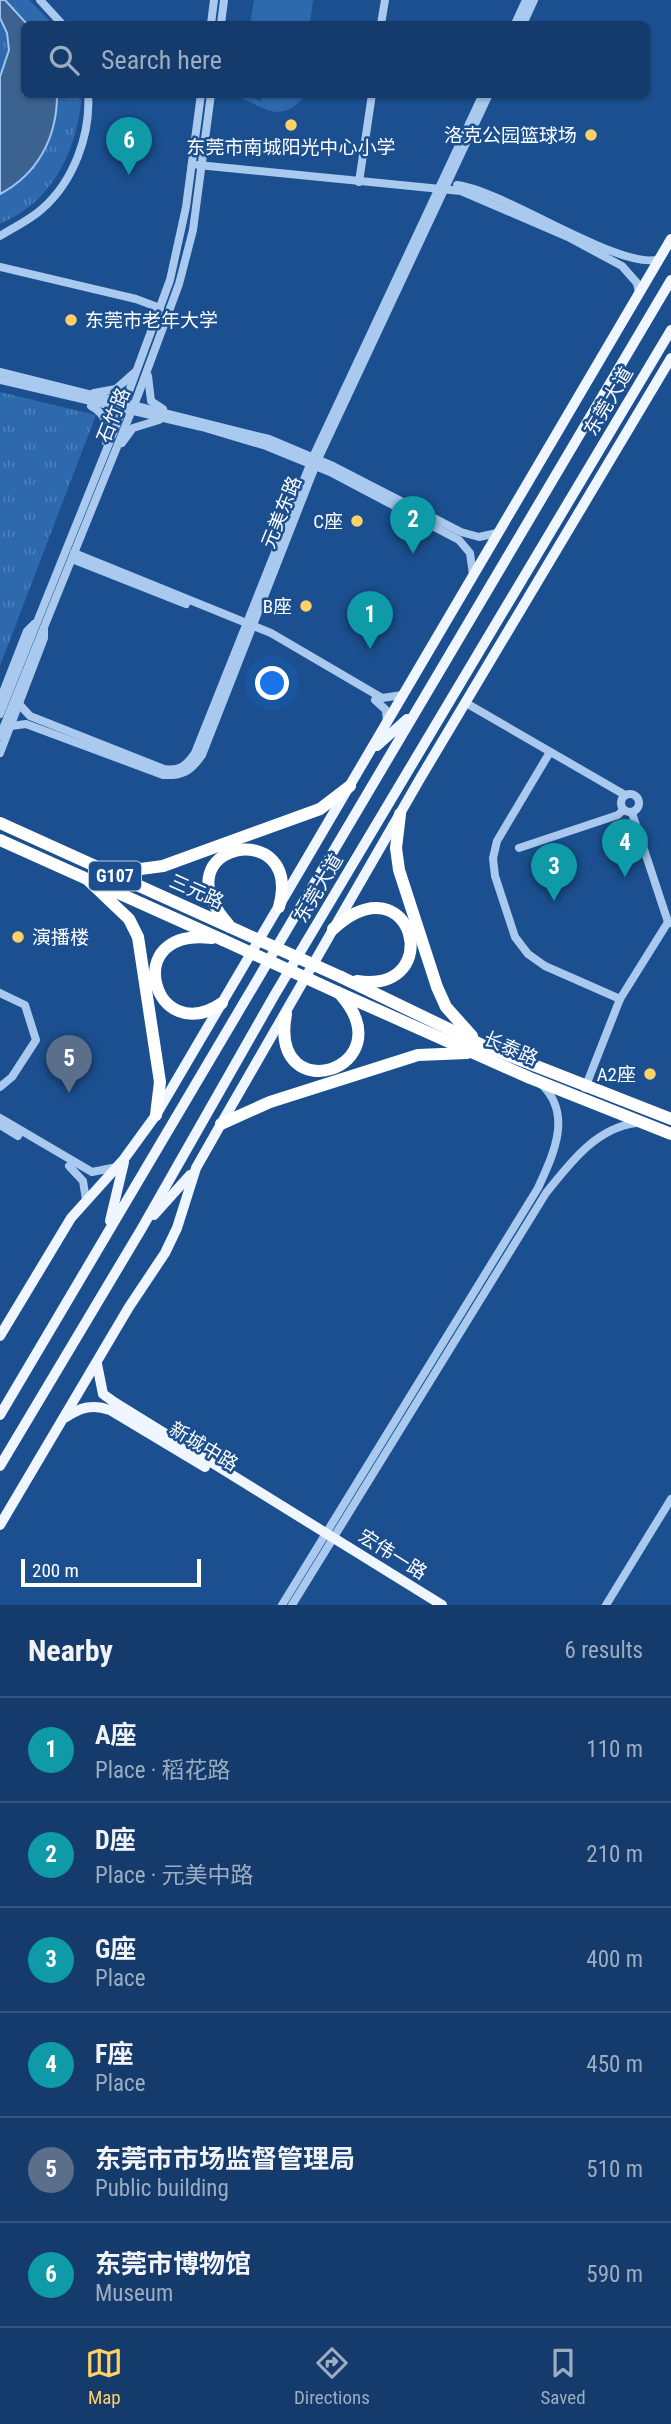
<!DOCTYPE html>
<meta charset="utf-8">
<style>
:root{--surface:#143b6b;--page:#1d4271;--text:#f1f3f6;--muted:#9dadc1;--line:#33557e;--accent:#ffd166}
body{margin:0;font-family:"Roboto Condensed","Noto Sans SC",sans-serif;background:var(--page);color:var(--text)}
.scale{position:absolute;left:21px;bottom:18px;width:180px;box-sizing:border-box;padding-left:7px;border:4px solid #fff;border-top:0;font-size:19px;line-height:24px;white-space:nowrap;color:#fff;-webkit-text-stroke:5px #1b4f8f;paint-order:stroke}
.you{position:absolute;left:273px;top:684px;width:24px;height:24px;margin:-18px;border:5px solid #fff;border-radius:50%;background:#1a73e8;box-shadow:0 0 0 10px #1a73e833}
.badge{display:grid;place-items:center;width:46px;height:46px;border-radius:50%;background:var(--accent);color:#fff;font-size:23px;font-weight:700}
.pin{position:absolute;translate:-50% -58px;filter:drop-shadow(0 2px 4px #0008)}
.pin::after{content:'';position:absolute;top:37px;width:24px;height:21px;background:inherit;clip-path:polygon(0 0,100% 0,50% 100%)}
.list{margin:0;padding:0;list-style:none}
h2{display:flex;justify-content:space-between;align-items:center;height:91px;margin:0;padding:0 28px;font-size:30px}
h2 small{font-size:23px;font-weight:400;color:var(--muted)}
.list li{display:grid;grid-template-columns:46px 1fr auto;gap:21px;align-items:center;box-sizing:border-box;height:105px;padding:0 28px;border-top:2px solid var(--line)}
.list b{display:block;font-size:26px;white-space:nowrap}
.list p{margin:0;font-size:23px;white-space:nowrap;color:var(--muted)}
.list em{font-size:23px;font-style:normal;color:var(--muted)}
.icon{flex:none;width:38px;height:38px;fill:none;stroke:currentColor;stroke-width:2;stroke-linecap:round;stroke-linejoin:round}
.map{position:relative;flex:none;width:671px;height:1605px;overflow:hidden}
.search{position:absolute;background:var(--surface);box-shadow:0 2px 5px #0004;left:21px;right:21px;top:21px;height:77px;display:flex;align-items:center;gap:18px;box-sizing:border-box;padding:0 24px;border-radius:10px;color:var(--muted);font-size:26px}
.sheet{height:721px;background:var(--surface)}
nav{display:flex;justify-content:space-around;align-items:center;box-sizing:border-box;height:98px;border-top:2px solid var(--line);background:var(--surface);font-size:19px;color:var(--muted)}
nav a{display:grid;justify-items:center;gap:4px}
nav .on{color:var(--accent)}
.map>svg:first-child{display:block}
.park{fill:url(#park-tufts)}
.pitch{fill:#2e69ad}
.water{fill:#3c6290;stroke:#9cc4f0;stroke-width:2}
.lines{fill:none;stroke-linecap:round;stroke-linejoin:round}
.minor{stroke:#a9c9ee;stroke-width:8}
.major{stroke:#f0f6ff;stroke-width:10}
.highway{stroke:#fff;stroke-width:12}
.highway-bridge{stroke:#fff;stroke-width:12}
.poi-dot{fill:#ffd166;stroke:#1b4f8f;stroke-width:2.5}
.labels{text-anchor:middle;stroke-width:5;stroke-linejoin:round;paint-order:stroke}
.shield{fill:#1b4f8f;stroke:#bbcadd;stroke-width:2}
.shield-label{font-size:18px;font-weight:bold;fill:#fff}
.poi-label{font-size:19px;fill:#fff;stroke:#1b4f8f;text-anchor:end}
.street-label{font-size:19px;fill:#fff;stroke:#1b4f8f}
</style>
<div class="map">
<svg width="671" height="1605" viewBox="0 0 671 1605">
<defs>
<pattern id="park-tufts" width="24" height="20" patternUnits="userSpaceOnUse" patternTransform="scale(1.75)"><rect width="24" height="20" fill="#2e69ad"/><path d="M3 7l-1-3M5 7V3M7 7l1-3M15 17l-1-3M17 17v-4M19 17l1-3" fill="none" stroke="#4d80b9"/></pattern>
</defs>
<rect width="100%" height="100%" fill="#1b4f8f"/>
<g class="park">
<path d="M0 0H29L53 24H24V94L82 95C77 150 54 201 0 224Z"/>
<polygon points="0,392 96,415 0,666"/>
</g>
<g class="pitch">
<polygon points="254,0 313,0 310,24 250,24"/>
<path d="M229 95H250L260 101 264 95H292L293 98 306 95C275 131 259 99 229 95Z"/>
</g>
<path class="water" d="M0 0H5L27 24 24 94 57 95C57 137 38 174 0 194V77L9 50 7 33 0 18Z"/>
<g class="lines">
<g class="minor">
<polyline points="40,0 62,24"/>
<polyline points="211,24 214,0"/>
<polyline points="221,24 224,0"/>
<polyline points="381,24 385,0"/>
<polyline points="515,24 526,0"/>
<polyline points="523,24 534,0"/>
<polyline points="198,165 461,191 568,237 622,266 637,283 639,293"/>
<polyline points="359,182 372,94"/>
<path d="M457 185C505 191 622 272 659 259"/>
<path d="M0 236C14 227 30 220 42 209 73 182 91 135 88 94"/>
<polyline points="0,267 136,299 160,308"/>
<polyline points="0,372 269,439 333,466 461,532 479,537 497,533"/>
<polyline points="148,376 151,401 163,409"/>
<polyline points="0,380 202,427 266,446 330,472 459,540 470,553 473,575"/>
<polyline points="94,393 116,389 134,373"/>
<path d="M91 406C106 414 109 426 106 442"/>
<polyline points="122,443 133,428 159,420"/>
<polyline points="74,553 271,633 382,698 402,695"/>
<polyline points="72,559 186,604"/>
<polyline points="0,700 27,631 34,624"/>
<polyline points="375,700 386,710 387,723"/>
<polyline points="466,703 625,795"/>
<path d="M19 704 30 716 164 769C180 771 186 766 195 753L313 457 483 94"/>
<polyline points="0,714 118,421 170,280 186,207 201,94"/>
<path d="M11 726 26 724 163 775C183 776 191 771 202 755L318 459 489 94"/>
<polyline points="0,736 138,395 179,284 193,230 211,94"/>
<polyline points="550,752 497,841 493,858 495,876 515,937 528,954 545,966 620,999"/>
<polyline points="0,753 44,638 44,628"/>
<circle cx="630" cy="803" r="9"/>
<polyline points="632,813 668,922"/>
<polyline points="519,848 618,815 623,810"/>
<polyline points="0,993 25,1005 36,1040 12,1077 0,1087"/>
<polyline points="585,1088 620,999 668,922 671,923"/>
<polyline points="0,1118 92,1172 117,1167"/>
<polyline points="0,1125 18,1136"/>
<polyline points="69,1166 83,1181 86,1200"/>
<path d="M282 1605 538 1188C553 1155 573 1115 542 1085"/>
<path d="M292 1605 546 1193C570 1163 596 1128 636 1123"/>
<polyline points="606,1605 671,1499"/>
</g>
<g class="major">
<polyline points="377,746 407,719"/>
<polyline points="154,1215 190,1175"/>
<polyline points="110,1221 124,1162"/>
<polyline points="0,1336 71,1218 124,1159 156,1115 671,239"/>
<polyline points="97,1364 103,1394 114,1402 442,1605"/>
<polyline points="0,1415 671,280"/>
<path d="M66 1417C81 1407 93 1404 110 1410L205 1467"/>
<polyline points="0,1466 142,1228 274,996 671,330"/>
<polyline points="0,1525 129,1307 165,1253 177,1228 196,1168 221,1124 421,777 671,358"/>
</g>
<g class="highway">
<polyline points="400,814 396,848 399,870 437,987 446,1007 472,1036"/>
<polyline points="0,823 230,927"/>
<polyline points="0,840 223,940"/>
<polyline points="96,868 133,870 163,866 320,809 350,786"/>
<polyline points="87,879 129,919 138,937 160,1082 156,1115"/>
<path d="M228 924C157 843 304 815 279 907"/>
<path d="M333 929C412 857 448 994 357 981"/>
<path d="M212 938C118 926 154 1050 222 1003"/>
<polyline points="341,977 480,1044 671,1119"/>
<polyline points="337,992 530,1078 671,1134"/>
<path d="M286 1014C268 1112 407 1069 340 994"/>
<polyline points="221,1124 270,1102 418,1055 467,1053"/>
</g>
<g class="highway-bridge">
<polyline points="230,927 341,977"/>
<polyline points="223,940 337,992"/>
</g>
</g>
<g class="poi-dot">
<circle cx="291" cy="125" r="7"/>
<circle cx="591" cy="135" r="7"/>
<circle cx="71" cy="320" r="7"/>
<circle cx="357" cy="521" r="7"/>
<circle cx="306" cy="606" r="7"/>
<circle cx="18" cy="937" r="7"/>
<circle cx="650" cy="1074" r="7"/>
</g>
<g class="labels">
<rect class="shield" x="89" y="861.5" width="52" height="29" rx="5"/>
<g class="shield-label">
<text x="115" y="882">G107</text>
</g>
<g class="poi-label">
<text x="577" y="142">洛克公园篮球场</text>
<text x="291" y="154" text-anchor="middle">东莞市南城阳光中心小学</text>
<text x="85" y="327" text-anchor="start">东莞市老年大学</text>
<text x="343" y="528">C座</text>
<text x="292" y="613">B座</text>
<text x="32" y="944" text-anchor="start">演播楼</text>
<text x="636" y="1081">A2座</text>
</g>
<g class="street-label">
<text transform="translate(608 401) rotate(-59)" y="7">东莞大道</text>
<text transform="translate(113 415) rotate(-68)" y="7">石竹路</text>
<text transform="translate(281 512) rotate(-68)" y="7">元美东路</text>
<text transform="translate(318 888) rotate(-59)" y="7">东莞大道</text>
<text transform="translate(197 891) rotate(24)" y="7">三元路</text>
<text transform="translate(511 1048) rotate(23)" y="7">长泰路</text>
<text transform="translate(204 1446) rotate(31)" y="7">新城中路</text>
<text transform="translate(393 1554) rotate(32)" y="7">宏伟一路</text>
</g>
</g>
</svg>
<div class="scale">200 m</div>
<div class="you"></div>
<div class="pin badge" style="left:370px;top:649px;background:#0f9aa8">1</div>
<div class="pin badge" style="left:413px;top:554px;background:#0f9aa8">2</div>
<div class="pin badge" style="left:554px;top:901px;background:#0f9aa8">3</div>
<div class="pin badge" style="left:625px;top:877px;background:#0f9aa8">4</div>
<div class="pin badge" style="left:69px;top:1093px;background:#5c6f8a">5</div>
<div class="pin badge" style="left:129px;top:175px;background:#0f9aa8">6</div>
<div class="search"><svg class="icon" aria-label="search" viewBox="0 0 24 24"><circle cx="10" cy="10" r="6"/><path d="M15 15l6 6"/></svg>Search here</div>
</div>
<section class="sheet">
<h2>Nearby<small>6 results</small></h2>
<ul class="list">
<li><span class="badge" style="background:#0f9aa8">1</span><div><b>A座</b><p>Place · 稻花路</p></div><em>110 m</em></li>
<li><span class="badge" style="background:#0f9aa8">2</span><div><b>D座</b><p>Place · 元美中路</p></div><em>210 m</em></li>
<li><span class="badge" style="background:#0f9aa8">3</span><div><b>G座</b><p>Place</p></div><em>400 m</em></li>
<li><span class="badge" style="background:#0f9aa8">4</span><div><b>F座</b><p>Place</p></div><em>450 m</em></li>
<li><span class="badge" style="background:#5c6f8a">5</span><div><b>东莞市市场监督管理局</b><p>Public building</p></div><em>510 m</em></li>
<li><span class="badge" style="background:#0f9aa8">6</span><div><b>东莞市博物馆</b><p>Museum</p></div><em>590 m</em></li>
</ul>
</section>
<nav>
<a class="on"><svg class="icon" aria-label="map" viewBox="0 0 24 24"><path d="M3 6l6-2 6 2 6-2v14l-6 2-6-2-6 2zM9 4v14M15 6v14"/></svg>Map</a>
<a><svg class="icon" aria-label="directions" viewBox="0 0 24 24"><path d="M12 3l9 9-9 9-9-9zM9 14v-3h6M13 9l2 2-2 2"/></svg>Directions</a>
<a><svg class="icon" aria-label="saved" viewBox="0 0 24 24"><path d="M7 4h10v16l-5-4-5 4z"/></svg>Saved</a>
</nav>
